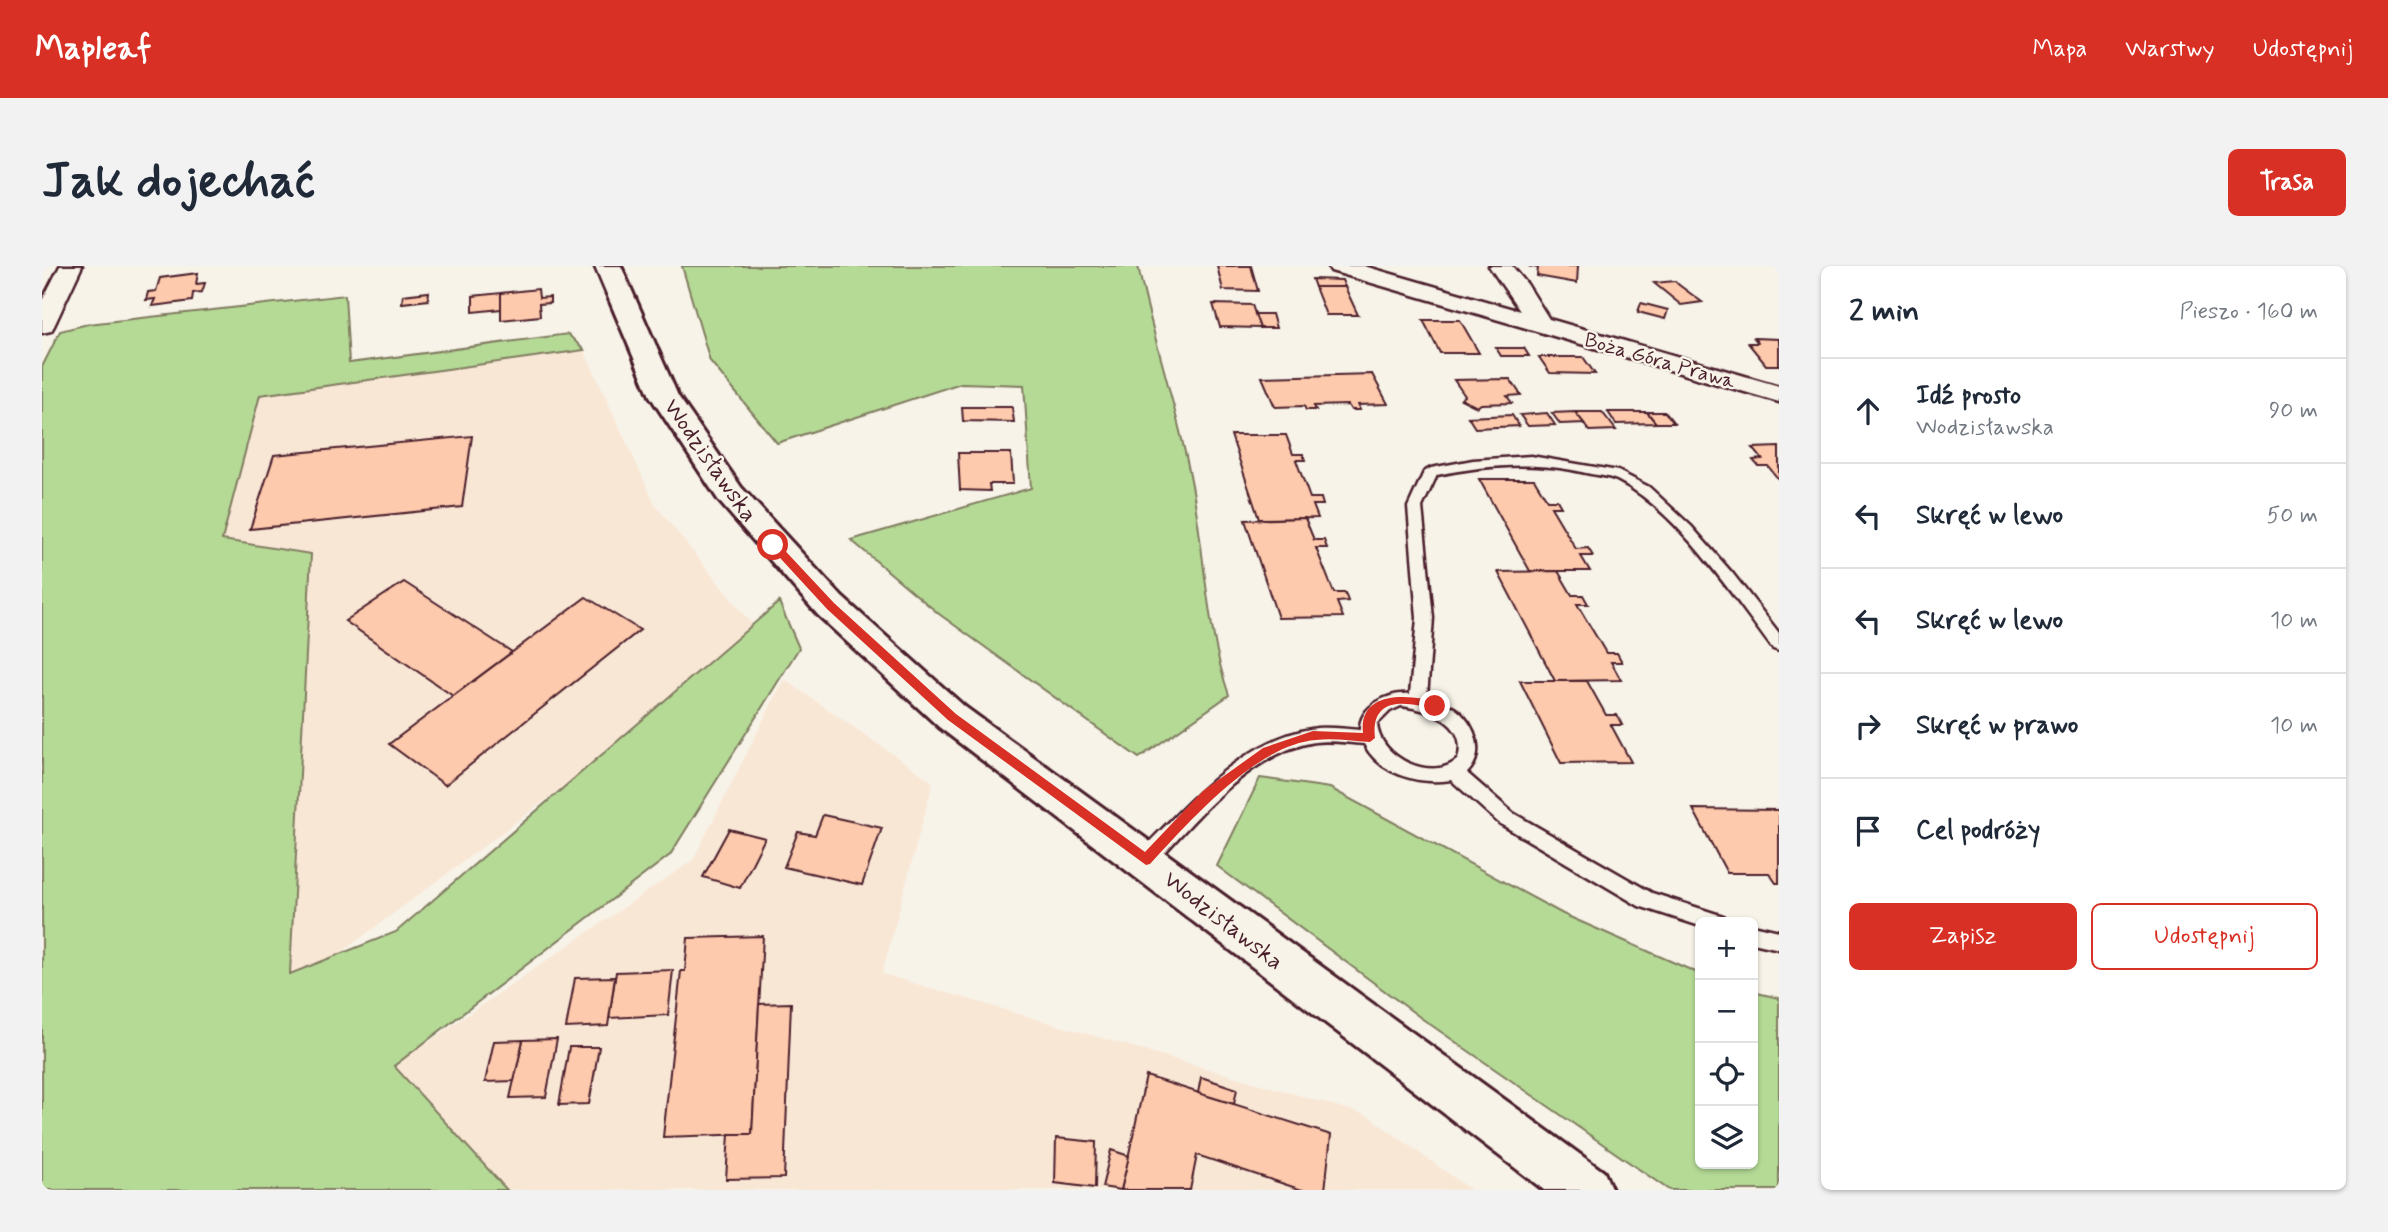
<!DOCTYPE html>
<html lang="pl">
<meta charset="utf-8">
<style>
:root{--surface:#fff;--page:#f2f2f3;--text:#1f2937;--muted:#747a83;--line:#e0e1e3;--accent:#d93025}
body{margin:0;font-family:Mynerve,sans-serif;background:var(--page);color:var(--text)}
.controls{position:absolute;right:21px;bottom:21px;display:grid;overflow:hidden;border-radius:10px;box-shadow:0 2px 5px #0004}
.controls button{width:63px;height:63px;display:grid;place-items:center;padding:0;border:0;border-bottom:2px solid var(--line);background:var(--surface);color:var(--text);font:35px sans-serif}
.stop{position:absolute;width:21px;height:21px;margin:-16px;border:5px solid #d93025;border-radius:50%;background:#fff}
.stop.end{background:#d93025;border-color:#fff;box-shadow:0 2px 7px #0008}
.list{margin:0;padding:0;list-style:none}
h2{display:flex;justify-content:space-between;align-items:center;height:91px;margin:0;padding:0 28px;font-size:30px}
h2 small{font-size:23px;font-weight:400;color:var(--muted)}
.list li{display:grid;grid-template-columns:46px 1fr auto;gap:21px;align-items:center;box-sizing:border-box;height:105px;padding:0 28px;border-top:2px solid var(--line)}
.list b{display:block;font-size:26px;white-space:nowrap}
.list p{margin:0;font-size:23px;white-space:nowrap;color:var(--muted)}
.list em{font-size:23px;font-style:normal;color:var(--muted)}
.actions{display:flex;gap:14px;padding:21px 28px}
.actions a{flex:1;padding:16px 0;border:2px solid var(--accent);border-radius:10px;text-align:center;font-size:24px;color:var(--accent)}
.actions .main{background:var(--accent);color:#fff}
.icon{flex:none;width:38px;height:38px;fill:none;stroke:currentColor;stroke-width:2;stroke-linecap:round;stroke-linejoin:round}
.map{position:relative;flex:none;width:1737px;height:924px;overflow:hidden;border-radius:10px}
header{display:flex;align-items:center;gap:42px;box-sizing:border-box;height:98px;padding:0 35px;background:var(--accent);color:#fff}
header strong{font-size:33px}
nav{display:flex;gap:38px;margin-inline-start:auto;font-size:24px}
.intro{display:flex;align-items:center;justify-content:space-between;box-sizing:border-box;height:168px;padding:0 42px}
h1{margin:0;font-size:49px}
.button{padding:18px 32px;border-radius:10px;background:var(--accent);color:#fff;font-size:24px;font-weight:700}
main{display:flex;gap:42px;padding:0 42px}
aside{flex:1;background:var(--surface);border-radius:10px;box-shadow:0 2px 5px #0004}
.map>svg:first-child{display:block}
.built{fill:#f9e7d6}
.green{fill:#b5da96;stroke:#807c60;stroke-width:2}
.building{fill:#fdcaad;stroke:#4a1f2b;stroke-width:2}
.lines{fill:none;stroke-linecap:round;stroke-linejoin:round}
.service-casing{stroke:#4a1f2b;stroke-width:5}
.minor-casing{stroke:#4a1f2b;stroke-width:5}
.secondary-casing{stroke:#4a1f2b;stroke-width:6}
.service{fill:#f7f3e8;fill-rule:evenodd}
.minor{fill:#f7f3e8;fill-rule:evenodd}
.secondary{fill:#f7f3e8;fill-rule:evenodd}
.route{fill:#d93025}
.labels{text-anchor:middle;stroke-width:5;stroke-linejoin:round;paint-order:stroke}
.far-street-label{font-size:21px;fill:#4a1f2b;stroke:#f7f3e8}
.street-label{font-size:24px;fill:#4a1f2b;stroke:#f7f3e8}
</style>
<header>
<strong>Mapleaf</strong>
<nav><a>Mapa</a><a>Warstwy</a><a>Udostępnij</a></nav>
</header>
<div class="intro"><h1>Jak dojechać</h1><a class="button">Trasa</a></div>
<main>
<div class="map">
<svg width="1737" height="924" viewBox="0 0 1737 924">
<rect width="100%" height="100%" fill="#f7f3e8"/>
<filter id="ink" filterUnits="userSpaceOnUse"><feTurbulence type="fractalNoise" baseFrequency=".0143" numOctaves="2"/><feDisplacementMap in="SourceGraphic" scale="14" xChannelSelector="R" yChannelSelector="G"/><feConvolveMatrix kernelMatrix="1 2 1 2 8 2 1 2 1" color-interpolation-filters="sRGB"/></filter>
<g filter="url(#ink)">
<g class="built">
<polygon points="542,84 614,240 712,361 583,475 297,688 248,708 268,288 180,274 218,129"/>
<polygon points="742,413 891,516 840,708 1325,849 1429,924 465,924 351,800 651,594"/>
</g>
<g class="green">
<path d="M640 0H1096C1111 73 1136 145 1150 219 1163 288 1164 363 1187 429L1097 492 897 348 809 274 989 222 982 119 919 117 735 177 668 95Z"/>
<polygon points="303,29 307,97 526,68 542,84 218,129 180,274 269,288 248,708 354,666 737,336 757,382 628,589 352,800 465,924 0,924 0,101 18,65 46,58"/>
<polygon points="1218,512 1288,522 1521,648 1658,708 1658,898 1711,898 1711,726 1737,732 1737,924 1627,924 1379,752 1175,600"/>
</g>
<g class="building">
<polygon points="1175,0 1209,0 1216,25 1181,24"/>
<polygon points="1486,0 1536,0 1535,17 1495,10 1496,2"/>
<polygon points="156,7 154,18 163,17 160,26 151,27 150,35 110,40 113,33 104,34 106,26 114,25 118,12"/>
<polygon points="1270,13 1300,14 1303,21 1273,21"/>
<polygon points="1633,15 1637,19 1660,36 1639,39 1612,17"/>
<polygon points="1273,21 1303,21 1316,49 1284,49"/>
<polygon points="496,23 497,32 508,31 508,37 497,38 498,50 459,54 459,27"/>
<polygon points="387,26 386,34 360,37 361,29"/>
<polygon points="459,27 459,43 431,46 431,30"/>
<polygon points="1599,37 1626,44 1623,53 1596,46"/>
<polygon points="1171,38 1210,39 1218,62 1178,61"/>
<polygon points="1213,48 1230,48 1234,62 1218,62"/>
<polygon points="1381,54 1418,54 1437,87 1398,87"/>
<polygon points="1712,72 1737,73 1737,99 1724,99 1706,77 1716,77"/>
<polygon points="1454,82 1482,82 1487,90 1459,90"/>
<polygon points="1497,91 1541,91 1553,108 1508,107"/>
<polygon points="1330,108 1346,138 1316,139 1318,144 1309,144 1306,139 1272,140 1274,144 1264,144 1262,140 1233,141 1220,111"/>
<polygon points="1468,113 1479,129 1465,130 1470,137 1439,138 1435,141 1419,133 1423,130 1412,114"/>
<polygon points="920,141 970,141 972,156 921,155"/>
<polygon points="1533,146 1560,146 1574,164 1547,165"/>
<polygon points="1533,146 1542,157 1518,158 1510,147"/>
<polygon points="1566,146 1605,146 1614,157 1574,158"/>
<polygon points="1605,146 1623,146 1632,157 1614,157"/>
<polygon points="1505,147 1513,159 1486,160 1478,149"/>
<polygon points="1470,149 1477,160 1433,162 1426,151"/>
<polygon points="1189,169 1244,169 1251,188 1261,188 1263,194 1254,194 1268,232 1279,232 1281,239 1271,239 1276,252 1217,253"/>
<polygon points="430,170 420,241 208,263 232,189"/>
<polygon points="1737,181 1737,214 1726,200 1716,200 1711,194 1720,193 1711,182"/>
<polygon points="916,187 969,187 971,218 947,218 948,225 918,224"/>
<polygon points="1437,213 1492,213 1505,234 1515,234 1519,241 1509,241 1534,283 1546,282 1551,290 1539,290 1548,305 1488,305"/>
<polygon points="1263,252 1272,274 1282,274 1285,282 1274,282 1292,327 1303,327 1306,335 1295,336 1301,351 1236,352 1203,254"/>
<polygon points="1516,305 1530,329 1541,329 1546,338 1535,338 1564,387 1575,387 1580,396 1569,396 1579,414 1513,415 1456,306"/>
<polygon points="362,316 470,386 411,430 303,355"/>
<polygon points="544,331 598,364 403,519 347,478"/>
<polygon points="1478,415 1545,415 1564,449 1575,449 1580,459 1569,459 1589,496 1519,497"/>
<polygon points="1651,543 1737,544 1737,617 1734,617 1727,607 1685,607"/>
<polygon points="781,549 840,562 820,619 742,601 756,566 773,569"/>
<polygon points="687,563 723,572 698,622 661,611"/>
<polygon points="721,670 710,868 621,871 639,705 643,705 646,672"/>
<polygon points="631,704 626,749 567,752 574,706"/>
<polygon points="573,711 566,760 524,762 533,712"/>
<polygon points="749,737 742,912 684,913 687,868 710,868 717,738"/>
<polygon points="515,773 504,831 468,832 481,774"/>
<polygon points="481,774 472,815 443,816 452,775"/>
<polygon points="527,781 557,781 547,838 517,839"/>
<polygon points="1104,810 1289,869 1283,924 1260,924 1155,889 1148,924 1079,924"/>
<polygon points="1159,811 1195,823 1192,838 1156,827"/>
<polygon points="1014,872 1054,876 1053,922 1013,917"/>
<polygon points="1069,884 1087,890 1079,924 1060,921"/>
</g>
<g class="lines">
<g class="service-casing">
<g id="service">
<path d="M1489 190 1576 205 1607 221 1649 260 1691 308 1737 367V385L1731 383C1691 330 1635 244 1575 214 1566 210 1554 209 1544 207 1493 195 1445 199 1395 209L1380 241 1391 352 1385 431C1395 435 1407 438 1415 444 1434 459 1444 489 1425 507L1471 547 1610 627 1681 650 1684 656H1658V660L1597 640 1457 557 1409 514C1377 519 1338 509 1322 478 1306 477 1289 474 1273 476 1209 486 1152 554 1111 600L1104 602 1097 600 1094 594C1102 579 1118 566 1130 553 1168 514 1218 469 1275 462 1289 461 1304 463 1318 464 1317 440 1347 426 1368 428L1375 352 1366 241 1382 206 1389 202 1431 194ZM1359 440C1387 443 1427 457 1416 493 1391 517 1337 492 1335 458L1348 445Z"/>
<polygon points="1711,659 1737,665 1737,683 1711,677"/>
</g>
</g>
<g class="minor-casing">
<g id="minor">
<polygon points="18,0 40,0 12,60 9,65 0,67 0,35"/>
<polygon points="1286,0 1322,0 1478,45 1447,0 1470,0 1485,18 1507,53 1737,120 1737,136 1289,5"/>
</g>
</g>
<g class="secondary-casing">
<polygon id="secondary" points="553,0 579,0 636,130 699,221 800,331 923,441 1562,906 1570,924 1502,924 897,461 776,349 677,235 608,130"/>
</g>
<use href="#service" class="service"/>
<use href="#minor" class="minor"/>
<use href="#secondary" class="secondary"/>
</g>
</g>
<path class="route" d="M728 276H735L792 337 914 448 1103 586 1161 525 1221 482 1271 465 1321 467C1316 423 1370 428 1397 437L1399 440 1393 444C1365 435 1328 430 1333 472L1328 476C1310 475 1291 472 1274 474 1215 478 1146 557 1108 598L1104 599 906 454 785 343 728 281Z"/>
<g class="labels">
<g class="far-street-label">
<text transform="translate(1618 94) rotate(16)" y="7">Boża Góra Prawa</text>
</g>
<g class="street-label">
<text transform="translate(669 194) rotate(55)" y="8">Wodzisławska</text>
<text transform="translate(1182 654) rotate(38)" y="8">Wodzisławska</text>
</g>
</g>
</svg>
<div class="controls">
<button>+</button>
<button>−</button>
<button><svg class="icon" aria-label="locate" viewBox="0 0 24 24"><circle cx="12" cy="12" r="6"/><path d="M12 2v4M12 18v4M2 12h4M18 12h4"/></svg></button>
<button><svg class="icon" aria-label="layers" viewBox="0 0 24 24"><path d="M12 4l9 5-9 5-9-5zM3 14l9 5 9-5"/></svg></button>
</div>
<div class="stop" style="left:731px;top:279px"></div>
<div class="stop end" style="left:1393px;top:440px"></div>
</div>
<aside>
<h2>2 min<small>Pieszo · 160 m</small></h2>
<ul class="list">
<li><svg class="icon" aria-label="ahead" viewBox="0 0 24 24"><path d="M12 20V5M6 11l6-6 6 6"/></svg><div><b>Idź prosto</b><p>Wodzisławska</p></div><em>90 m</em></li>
<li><svg class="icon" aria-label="left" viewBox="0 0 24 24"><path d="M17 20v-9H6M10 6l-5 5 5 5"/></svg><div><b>Skręć w lewo</b></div><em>50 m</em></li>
<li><svg class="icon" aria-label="left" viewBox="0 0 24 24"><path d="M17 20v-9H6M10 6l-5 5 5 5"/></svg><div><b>Skręć w lewo</b></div><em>10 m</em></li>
<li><svg class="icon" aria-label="right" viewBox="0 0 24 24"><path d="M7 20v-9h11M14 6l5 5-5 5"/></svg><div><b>Skręć w prawo</b></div><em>10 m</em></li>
<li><svg class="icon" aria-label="arrive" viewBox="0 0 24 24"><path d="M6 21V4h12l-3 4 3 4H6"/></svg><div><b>Cel podróży</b></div></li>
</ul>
<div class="actions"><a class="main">Zapisz</a><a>Udostępnij</a></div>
</aside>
</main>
